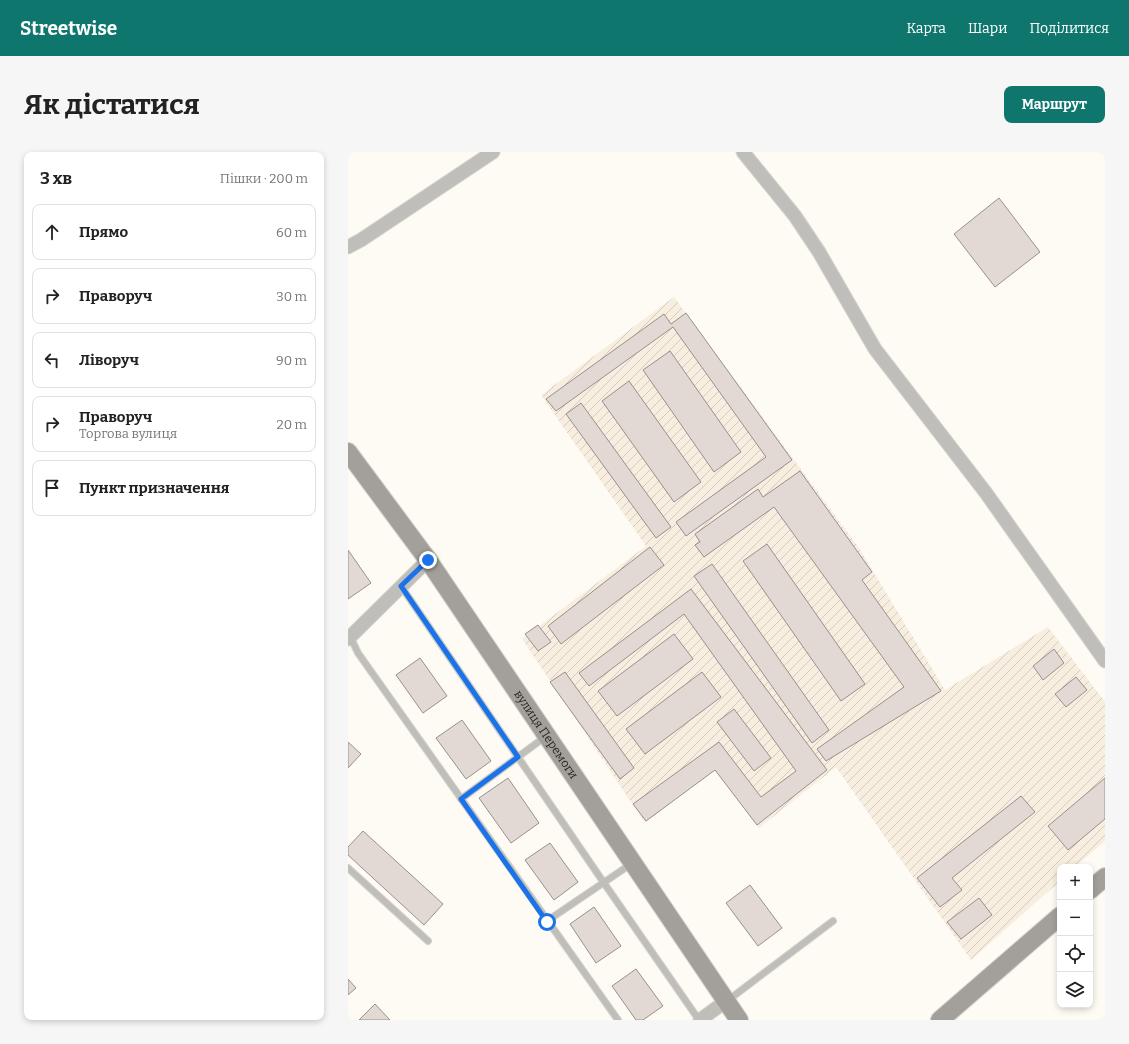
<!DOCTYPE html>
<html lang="uk">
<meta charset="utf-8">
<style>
:root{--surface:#fff;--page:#f6f6f6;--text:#222;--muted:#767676;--line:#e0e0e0;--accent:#0f766e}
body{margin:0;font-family:Bitter,serif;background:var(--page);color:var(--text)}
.controls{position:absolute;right:12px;bottom:12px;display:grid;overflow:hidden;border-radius:8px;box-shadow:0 2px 6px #0003}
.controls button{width:36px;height:36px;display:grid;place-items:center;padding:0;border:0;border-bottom:1px solid var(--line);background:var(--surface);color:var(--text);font:20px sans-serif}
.stop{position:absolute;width:12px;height:12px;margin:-9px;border:3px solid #1a73e8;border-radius:50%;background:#fff}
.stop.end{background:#1a73e8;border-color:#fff;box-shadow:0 1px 4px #0008}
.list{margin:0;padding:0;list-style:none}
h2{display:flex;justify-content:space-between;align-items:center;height:52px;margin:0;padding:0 16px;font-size:17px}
h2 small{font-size:13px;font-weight:400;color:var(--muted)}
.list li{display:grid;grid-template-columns:26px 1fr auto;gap:12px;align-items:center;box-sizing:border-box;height:56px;margin:0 8px 8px;padding:0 8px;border:1px solid var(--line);border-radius:8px}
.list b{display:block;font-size:15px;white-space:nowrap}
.list p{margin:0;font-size:13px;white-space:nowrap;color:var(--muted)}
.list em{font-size:13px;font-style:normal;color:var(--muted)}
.icon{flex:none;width:22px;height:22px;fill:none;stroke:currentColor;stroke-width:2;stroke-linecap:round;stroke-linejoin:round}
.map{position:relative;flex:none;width:757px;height:868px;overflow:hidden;border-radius:8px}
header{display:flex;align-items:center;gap:24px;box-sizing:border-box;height:56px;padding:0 20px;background:var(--accent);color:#fff}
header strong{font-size:19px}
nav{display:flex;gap:22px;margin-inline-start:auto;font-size:14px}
.intro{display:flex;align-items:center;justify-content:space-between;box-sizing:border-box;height:96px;padding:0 24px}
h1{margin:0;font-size:28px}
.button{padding:10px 18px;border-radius:8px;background:var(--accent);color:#fff;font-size:14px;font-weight:700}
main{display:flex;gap:24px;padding:0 24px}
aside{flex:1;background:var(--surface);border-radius:8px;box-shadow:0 2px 6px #0003}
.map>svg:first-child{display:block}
.industrial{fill:url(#industrial-furrows)}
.building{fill:#e2d9d5;stroke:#98908c}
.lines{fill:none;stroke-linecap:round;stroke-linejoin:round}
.service-casing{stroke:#d7d4ce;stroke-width:8}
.minor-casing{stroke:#d7d4ce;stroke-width:15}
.secondary-casing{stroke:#d7d4ce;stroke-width:20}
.service{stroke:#c0beba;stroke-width:6}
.minor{stroke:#c0beba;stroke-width:13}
.secondary{stroke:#a3a09b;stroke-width:18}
.route{stroke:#1a73e8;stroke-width:5}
.labels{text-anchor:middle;stroke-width:3;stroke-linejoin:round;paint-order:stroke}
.street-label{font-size:12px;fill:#272523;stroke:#fefbf4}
</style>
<header>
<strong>Streetwise</strong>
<nav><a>Карта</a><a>Шари</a><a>Поділитися</a></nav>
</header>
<div class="intro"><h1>Як дістатися</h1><a class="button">Маршрут</a></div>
<main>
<aside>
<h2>3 хв<small>Пішки · 200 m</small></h2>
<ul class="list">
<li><svg class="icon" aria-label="ahead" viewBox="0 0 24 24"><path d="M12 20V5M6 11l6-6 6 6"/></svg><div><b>Прямо</b></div><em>60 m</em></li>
<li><svg class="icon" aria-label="right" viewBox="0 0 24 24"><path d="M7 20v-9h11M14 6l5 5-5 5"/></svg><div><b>Праворуч</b></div><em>30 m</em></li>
<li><svg class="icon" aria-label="left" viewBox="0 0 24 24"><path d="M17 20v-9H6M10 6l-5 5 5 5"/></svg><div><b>Ліворуч</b></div><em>90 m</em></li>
<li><svg class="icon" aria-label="right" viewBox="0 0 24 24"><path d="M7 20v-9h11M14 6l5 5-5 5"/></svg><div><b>Праворуч</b><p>Торгова вулиця</p></div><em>20 m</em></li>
<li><svg class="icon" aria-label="arrive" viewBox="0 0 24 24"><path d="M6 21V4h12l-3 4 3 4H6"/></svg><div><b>Пункт призначення</b></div></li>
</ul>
</aside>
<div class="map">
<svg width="757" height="868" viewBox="0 0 757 868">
<defs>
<pattern id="industrial-furrows" width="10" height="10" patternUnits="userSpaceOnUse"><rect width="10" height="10" fill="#f7eee0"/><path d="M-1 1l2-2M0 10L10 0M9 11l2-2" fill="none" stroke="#d4ccc0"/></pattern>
</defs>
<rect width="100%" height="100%" fill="#fefbf4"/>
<polygon class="industrial" points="326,145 511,396 597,538 700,475 757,550 757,689 727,715 712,715 712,729 623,808 488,615 411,676 366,617 297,671 174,487 298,394 193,243"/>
<g class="building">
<polygon points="651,46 692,100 647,135 606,82"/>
<polygon points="338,161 444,308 338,384 328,370 418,305 325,175 208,259 198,247 316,162 323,172"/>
<polygon points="322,199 393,300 366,320 295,218"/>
<polygon points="281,229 353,330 326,350 254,249"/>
<polygon points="233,251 323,375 308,386 218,262"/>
<polygon points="452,319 524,420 514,428 593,539 478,609 469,597 556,535 426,355 356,405 347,393 352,390 347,382 410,337 415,345"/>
<polygon points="419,392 517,532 493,549 395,409"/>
<polygon points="302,395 316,413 213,492 200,474"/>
<polygon points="0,398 23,431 0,447"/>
<polygon points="364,412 481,578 464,591 346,424"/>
<polygon points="343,437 479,618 409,673 367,618 298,669 285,652 371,590 413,645 448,619 336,462 241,534 231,521"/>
<polygon points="190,473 203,490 190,499 177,482"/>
<polygon points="326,482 345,507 269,564 250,539"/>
<polygon points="706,497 716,511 695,528 685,514"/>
<polygon points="72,506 99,544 75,561 48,523"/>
<polygon points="217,520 286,616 272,627 202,530"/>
<polygon points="354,520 373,545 297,602 278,577"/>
<polygon points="728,525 739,538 718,555 707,542"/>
<polygon points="386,557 423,606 406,619 369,570"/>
<polygon points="114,568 143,609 118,627 88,586"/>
<polygon points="0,590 13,602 0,616"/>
<polygon points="160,626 191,671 163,691 131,646"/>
<polygon points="757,626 757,667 720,698 700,674"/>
<polygon points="673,644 687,660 604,726 614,738 592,755 569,726"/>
<polygon points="15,679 95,752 76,773 0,703 0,695"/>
<polygon points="202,691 230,730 206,748 177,708"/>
<polygon points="402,733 434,776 410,794 378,751"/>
<polygon points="631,746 644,763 613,787 599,770"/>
<polygon points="246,755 273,794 248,811 222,772"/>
<polygon points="288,817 315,854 295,868 288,868 264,834"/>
<polygon points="0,827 8,836 0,843"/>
<polygon points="27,852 42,868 11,868"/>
</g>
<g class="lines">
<g class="service-casing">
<g id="service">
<polyline points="53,434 256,731 351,868"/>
<polyline points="2,484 10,501 270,868"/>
<polyline points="113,647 197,585"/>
<polyline points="0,716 80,789"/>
<polyline points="199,769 283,712"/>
<polyline points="379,849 485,769"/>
</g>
</g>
<g class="minor-casing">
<g id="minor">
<polyline points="395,0 447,64 471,100 527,197 638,341 757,509"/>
<polyline points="0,95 13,88 145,0"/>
<polyline points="0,487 80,408"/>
<polyline points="352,868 378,849"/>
</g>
</g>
<g class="secondary-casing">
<g id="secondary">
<path id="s1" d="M0 300 80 408 391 868"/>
<polyline points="742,738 757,725"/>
<polyline points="592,868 712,764"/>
</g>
</g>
<use href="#service" class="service"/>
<use href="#minor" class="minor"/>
<use href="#secondary" class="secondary"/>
</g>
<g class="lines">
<polyline class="route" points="80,408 53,434 170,605 113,647 199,770"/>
</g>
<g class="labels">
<g class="street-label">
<text dy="4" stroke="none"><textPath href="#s1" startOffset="345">вулиця Перемоги</textPath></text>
</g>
</g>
</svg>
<div class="controls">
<button>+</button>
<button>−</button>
<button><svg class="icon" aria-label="locate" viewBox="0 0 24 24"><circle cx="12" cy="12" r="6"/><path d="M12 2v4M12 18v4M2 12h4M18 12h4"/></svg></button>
<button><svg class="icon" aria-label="layers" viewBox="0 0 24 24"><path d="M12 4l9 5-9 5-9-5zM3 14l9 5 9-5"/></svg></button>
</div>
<div class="stop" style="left:199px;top:770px"></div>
<div class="stop end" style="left:80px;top:408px"></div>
</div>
</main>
